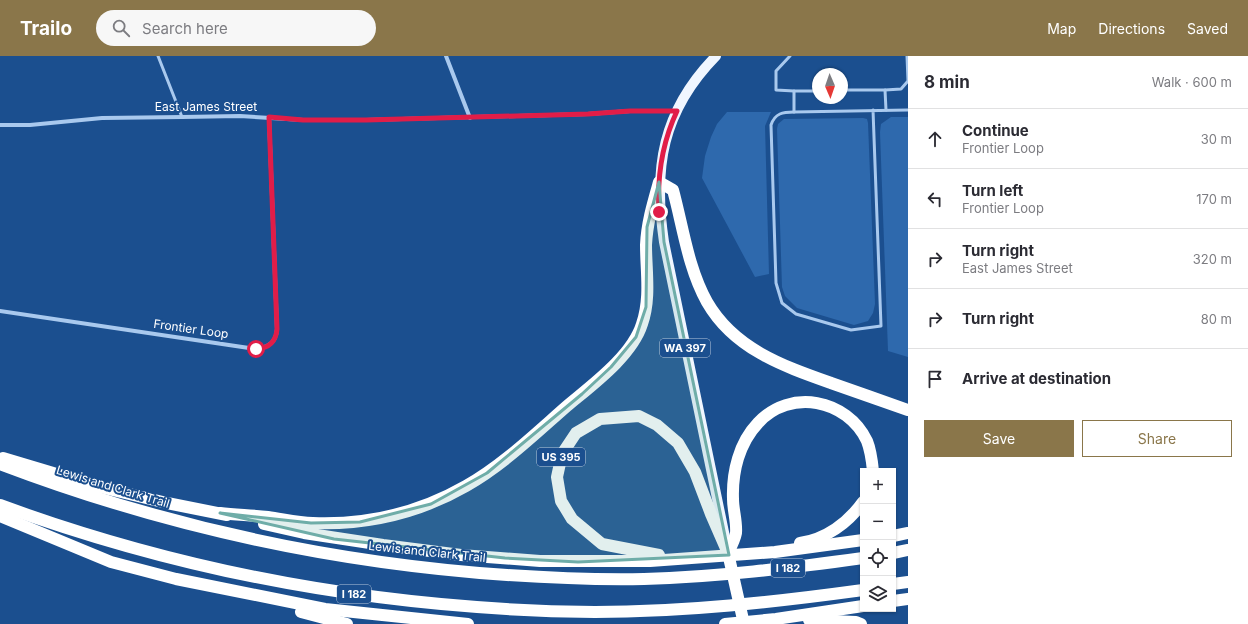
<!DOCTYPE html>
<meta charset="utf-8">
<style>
:root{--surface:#fff;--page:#f7f7f7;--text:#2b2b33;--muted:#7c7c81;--line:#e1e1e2;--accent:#8a764a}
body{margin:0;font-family:Inter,sans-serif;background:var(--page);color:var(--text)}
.controls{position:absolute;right:12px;bottom:12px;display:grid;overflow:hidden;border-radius:0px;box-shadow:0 1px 3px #0004}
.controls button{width:36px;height:36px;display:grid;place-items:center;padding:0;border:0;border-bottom:1px solid var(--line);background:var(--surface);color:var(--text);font:20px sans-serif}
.compass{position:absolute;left:812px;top:12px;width:36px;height:36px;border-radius:50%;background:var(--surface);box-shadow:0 1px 3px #0004;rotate:178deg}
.stop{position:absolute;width:12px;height:12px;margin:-9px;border:3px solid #e11d48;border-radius:50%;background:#fff}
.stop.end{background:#e11d48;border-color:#fff;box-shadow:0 1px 4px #0008}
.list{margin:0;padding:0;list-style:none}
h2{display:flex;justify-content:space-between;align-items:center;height:52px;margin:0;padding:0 16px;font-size:17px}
h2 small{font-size:13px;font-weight:400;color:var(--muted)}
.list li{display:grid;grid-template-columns:26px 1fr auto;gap:12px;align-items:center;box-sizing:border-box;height:60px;padding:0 16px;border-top:1px solid var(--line)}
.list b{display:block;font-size:15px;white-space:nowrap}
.list p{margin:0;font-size:13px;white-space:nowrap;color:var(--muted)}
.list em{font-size:13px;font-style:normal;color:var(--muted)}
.actions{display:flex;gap:8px;padding:12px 16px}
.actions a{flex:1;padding:9px 0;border:1px solid var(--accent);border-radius:0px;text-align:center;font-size:14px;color:var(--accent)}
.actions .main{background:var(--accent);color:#fff}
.icon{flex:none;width:22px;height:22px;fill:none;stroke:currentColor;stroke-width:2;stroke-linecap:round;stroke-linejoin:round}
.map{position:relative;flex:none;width:908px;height:568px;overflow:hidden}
header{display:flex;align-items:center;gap:24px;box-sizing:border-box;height:56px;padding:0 20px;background:var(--accent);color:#fff}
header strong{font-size:19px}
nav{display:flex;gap:22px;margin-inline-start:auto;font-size:14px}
.search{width:280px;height:36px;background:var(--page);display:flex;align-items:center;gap:10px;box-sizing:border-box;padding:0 14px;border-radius:22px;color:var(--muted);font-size:15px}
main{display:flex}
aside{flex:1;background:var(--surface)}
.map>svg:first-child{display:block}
.green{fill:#2e69ad}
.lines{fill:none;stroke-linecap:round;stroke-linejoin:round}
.lane{stroke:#a9c9ee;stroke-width:3}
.street{stroke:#a9c9ee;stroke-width:4}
.primary{stroke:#f0f6ff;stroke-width:10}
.highway{stroke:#fff;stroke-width:12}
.highway-bridge{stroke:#fff;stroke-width:12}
.route{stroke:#e11d48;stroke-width:5}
.marked{fill:#6fada8;fill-opacity:0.2;stroke:#6fada8;stroke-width:3;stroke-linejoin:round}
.labels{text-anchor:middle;stroke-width:4;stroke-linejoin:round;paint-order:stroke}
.shield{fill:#1b4f8f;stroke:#bbcadd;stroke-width:1}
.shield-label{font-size:11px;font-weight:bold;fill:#fff}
.street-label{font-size:12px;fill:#fff;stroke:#1b4f8f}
</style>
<header>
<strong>Trailo</strong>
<div class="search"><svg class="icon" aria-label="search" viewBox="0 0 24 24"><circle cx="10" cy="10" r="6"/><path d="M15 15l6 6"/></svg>Search here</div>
<nav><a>Map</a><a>Directions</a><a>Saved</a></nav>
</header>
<main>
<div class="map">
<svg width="908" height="568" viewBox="0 0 908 568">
<rect width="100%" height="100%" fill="#1b4f8f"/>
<g class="green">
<polygon points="727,56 771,56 765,70 769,218 755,221 702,122 705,100 711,81 717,68"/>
<polygon points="891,61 908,61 908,301 888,295 880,76 881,68"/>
<polygon points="863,62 867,63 868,67 875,248 873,257 868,265 854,269 797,252 785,240 782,231 777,73 778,68 784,63"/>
</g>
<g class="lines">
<g class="lane">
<polyline points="158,0 182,61"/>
<polyline points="790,0 776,15 776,34 794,35"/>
<polyline points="842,34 885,34 886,54"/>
<polyline points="885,34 901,33 908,25 907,0"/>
<path d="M873 54 881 270 851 274 796 258 782 247 776 227 771 69C775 57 783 56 794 56L908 54"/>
<polyline points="794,56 794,35 818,35"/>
</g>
<g class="street">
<polyline points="446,0 470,62"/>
<polyline points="0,69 30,69 102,62 182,61 240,60 303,64 366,64 588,58 630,55 676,55"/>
<path d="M0 255 249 292C264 293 276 290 277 273L269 61"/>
</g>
<path class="primary" d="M716 0C662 55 653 112 664 186L725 481"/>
<g class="highway">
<polyline points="3,402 100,431 167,447 227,459"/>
<path d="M0 408C163 470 333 507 507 519 552 522 598 524 644 523 717 521 790 512 863 502"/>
<path d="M0 449C191 519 392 554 595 556 685 556 775 546 863 534"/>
<path d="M220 457C236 459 252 459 268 461 283 463 298 467 313 467 367 469 419 457 466 430 503 409 535 378 567 350 592 329 632 300 642 268 651 242 646 215 646 189 647 167 653 147 659 126L673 134C683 171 688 212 707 246 734 293 783 310 831 327 857 336 882 345 908 354"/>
<polyline points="0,460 111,506 176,523 325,553 468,568"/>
<polyline points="264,468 304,477 383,489 461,499 540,505 650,505 775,496 863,484"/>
<polyline points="893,480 908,477"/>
<path d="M800 487C826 483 848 467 863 446"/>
<path d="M728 497C731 491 735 483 736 477 737 466 733 454 733 443 732 416 739 387 758 367 790 332 847 343 867 385 871 395 872 405 873 415"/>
<polyline points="893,497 908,494"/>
<polyline points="659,499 602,488 572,463 561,445 557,421 562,398 576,377 600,363 639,360 657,369 678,387 695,416 711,458 728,497"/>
<polyline points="893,528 908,526"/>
<polyline points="893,545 908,543"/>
<polyline points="301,556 347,568"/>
<polyline points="809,564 856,566 861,568"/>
<polyline points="725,568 776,563 863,550"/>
</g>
<polyline class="highway-bridge" points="728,497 744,568"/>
</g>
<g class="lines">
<path class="route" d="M256 293C269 292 276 286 277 273L269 61 303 64H366L588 58 630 55H677C662 87 657 122 659 156"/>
</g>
<path class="marked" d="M659 126 664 186 729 499 578 506 505 502 334 483 220 457 311 467 360 466 431 448 487 417 582 338 611 311 636 281 646 251 647 171Z"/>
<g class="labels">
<g class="shield">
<rect x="660" y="283" width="50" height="18" rx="3"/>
<rect x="537" y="392" width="48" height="18" rx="3"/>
<rect x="771" y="503" width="34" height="18" rx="3"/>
<rect x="337" y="529" width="34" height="18" rx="3"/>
</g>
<g class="shield-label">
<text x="685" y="296">WA 397</text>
<text x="561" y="405">US 395</text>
<text x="788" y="516">I 182</text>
<text x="354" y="542">I 182</text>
</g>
<g class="street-label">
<text x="206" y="55">East James Street</text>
<text transform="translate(191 273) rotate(8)" y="4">Frontier Loop</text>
<text transform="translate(113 431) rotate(17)" y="4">Lewis and Clark Trail</text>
<text transform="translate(427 496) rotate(6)" y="4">Lewis and Clark Trail</text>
</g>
</g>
</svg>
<div class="controls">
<button>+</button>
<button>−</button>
<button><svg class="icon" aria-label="locate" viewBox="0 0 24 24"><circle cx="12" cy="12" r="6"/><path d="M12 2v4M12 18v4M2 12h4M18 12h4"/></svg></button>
<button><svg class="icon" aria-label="layers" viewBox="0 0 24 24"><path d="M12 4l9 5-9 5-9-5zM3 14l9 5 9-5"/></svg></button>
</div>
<svg class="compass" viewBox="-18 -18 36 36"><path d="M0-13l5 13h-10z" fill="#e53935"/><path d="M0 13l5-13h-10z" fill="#7c7c81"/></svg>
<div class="stop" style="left:256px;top:293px"></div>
<div class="stop end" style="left:659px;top:156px"></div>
</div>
<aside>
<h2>8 min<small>Walk · 600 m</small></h2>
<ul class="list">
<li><svg class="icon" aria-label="ahead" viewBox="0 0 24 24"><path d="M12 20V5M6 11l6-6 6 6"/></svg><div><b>Continue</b><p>Frontier Loop</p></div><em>30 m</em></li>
<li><svg class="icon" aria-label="left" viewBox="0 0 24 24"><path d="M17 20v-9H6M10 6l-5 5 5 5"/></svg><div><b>Turn left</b><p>Frontier Loop</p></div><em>170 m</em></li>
<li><svg class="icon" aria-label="right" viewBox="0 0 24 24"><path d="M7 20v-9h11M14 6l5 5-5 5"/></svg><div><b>Turn right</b><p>East James Street</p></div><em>320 m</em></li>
<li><svg class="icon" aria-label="right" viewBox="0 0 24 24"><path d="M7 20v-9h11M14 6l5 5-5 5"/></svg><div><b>Turn right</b></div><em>80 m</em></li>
<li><svg class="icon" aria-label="arrive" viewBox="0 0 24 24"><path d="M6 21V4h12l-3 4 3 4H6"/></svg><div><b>Arrive at destination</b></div></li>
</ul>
<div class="actions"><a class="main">Save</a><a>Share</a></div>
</aside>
</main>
